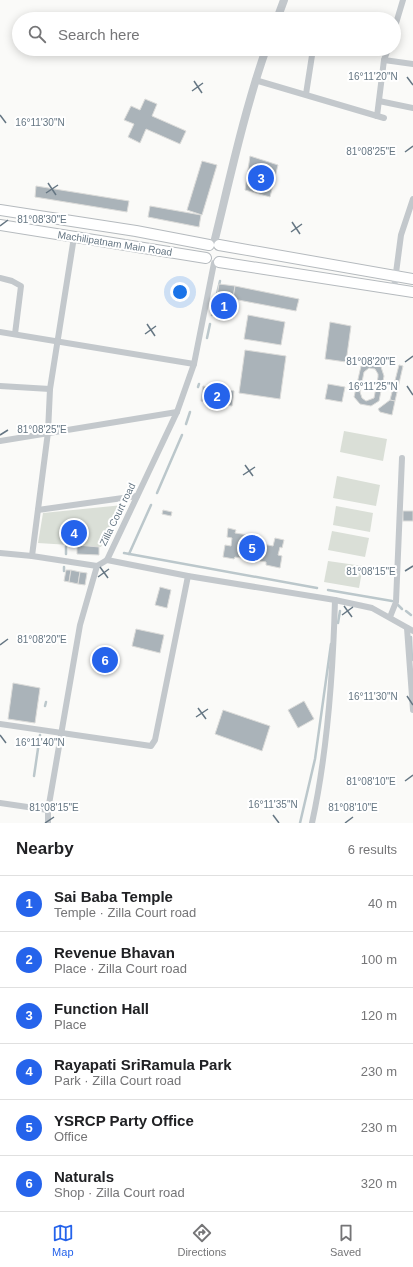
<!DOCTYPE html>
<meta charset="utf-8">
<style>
:root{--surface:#fff;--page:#f6f6f6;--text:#202124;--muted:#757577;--line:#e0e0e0;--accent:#2563eb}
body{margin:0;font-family:Arial,sans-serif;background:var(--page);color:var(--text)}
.you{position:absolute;left:180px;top:292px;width:14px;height:14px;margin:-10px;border:3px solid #fff;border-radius:50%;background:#1a73e8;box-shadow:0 0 0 6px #1a73e833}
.badge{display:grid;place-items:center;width:26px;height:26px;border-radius:50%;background:var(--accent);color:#fff;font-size:13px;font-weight:700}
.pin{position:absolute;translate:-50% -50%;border:2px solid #fff;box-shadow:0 1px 4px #0006}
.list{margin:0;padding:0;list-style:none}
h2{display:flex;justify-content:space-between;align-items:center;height:52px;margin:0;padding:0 16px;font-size:17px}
h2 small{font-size:13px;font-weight:400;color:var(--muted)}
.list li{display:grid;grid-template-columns:26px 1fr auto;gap:12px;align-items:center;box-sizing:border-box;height:56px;padding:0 16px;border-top:1px solid var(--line)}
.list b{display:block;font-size:15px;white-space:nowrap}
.list p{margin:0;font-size:13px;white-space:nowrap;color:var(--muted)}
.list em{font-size:13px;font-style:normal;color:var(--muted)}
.icon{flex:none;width:22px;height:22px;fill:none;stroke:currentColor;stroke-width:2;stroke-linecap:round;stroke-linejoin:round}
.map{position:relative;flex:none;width:413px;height:823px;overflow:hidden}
.search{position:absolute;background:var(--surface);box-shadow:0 2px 10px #0003;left:12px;right:12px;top:12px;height:44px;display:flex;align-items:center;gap:10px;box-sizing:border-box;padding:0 14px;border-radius:22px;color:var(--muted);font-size:15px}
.sheet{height:388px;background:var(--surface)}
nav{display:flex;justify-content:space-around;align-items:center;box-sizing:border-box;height:56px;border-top:1px solid var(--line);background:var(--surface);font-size:11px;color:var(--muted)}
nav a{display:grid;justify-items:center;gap:2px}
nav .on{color:var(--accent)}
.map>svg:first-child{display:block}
.green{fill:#dadfd7}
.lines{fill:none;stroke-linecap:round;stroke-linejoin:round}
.stream{stroke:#bbc7cb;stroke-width:2.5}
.building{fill:#aab3b9;stroke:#dcdcda;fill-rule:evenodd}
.primary-casing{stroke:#b5babe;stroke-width:12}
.minor{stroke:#c3c8cc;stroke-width:6}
.tertiary{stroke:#c3c8cc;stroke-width:8}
.primary{stroke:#fff;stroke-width:10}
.ticks{fill:none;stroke:#657683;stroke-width:1.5}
.labels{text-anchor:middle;stroke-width:4;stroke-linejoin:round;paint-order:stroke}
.street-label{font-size:10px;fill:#657683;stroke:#fff}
.ticks-label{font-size:10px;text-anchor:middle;fill:#657683;stroke:#fff;stroke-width:4;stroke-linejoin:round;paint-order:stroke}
</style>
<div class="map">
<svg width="413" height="823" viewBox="0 0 413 823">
<rect width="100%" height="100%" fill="#fafaf8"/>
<g class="green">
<polygon points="344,431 387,439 383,461 340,452"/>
<polygon points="337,476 380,485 376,506 333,498"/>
<polygon points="123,505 101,547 38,543 43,513"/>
<polygon points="336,506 373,513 370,532 333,525"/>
<polygon points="332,531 369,538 365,557 328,550"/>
<polygon points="328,561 363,566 359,588 324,582"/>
</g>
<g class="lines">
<g class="stream">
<polyline points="212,315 220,281"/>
<polyline points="207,338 210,324"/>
<polyline points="198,387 199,384"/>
<polyline points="186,424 190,412"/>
<polyline points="157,493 182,435"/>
<polyline points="124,553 317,588"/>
<polyline points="66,554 66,546"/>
<polyline points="129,554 151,505"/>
<polyline points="64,571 64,567"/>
<polyline points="328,590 392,601"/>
<polyline points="398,605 402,609"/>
<polyline points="406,611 411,615"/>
<polyline points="338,623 340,611"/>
<polyline points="411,637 412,660"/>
<polyline points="45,706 46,702"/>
<polyline points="34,776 40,735"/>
<polyline points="300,823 315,759 331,644"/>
</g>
</g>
<g class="building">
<polygon points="145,99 157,104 152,116 186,131 180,144 146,129 140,143 128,137 134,124 124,120 131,106 140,110"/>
<polygon points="250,156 278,165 270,197 245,190"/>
<polygon points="202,161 217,165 202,215 187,210"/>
<polygon points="36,186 129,201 127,212 35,197"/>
<polygon points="150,206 201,215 199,227 148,217"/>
<polygon points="219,284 235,286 230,317 214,314"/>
<polygon points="235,286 299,299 296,311 233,299"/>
<polygon points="248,315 285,322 281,345 244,339"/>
<polygon points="330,322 351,326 346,362 325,359"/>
<polygon points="245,350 286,356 280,399 239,393"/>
<path d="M369 362 378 364 381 367 384 376 379 401 371 406 360 404 354 397 361 366ZM369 368 375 369 378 374V377L374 398 366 401 362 398 360 392 364 372Z"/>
<polygon points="399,365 403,366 395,401 390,400"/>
<polygon points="328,384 345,387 342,402 325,399"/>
<polygon points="203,386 234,391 232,406 201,401"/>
<polygon points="390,400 395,401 392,415 380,412 378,409"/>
<polygon points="163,510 172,512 171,516 162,514"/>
<rect x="403" y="511" width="10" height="10"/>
<polygon points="228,528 236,530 235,533 248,535 247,541 273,546 275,538 284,540 282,548 280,547 278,555 282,556 280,568 266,565 266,562 235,557 234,559 223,557 225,545 231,546 232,538 227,537"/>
<polygon points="76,533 76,543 68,543 68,534"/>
<polygon points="77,545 99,547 99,555 77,554"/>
<polygon points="66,570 71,570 69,582 64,581"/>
<polygon points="71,570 80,572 78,584 69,582"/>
<polygon points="80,572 87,573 85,585 78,584"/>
<polygon points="160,587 171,590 167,608 155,605"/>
<polygon points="136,629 164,635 160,653 132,646"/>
<polygon points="13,683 40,688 35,723 8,719"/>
<polygon points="304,701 314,719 298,728 288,710"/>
<polygon points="223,710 270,726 262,751 215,734"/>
</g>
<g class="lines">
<g class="primary-casing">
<g id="primary">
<polyline points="0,210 136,231 209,245"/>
<polyline points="0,225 206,258"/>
<polyline points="219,245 413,279"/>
<polyline points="219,262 413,292"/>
</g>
</g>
<g class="minor">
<polyline points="394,30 403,0"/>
<polyline points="384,60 413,64"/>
<polyline points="255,80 384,118"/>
<polyline points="306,94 313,49"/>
<polyline points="379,101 413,108"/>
<polyline points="377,116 384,60 388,49"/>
<polyline points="0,278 12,281 21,286 15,334"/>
<polyline points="394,288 401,235 413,199"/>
<polyline points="0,332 194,364"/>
<polyline points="0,386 50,389"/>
<polyline points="0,441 177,412"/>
<polyline points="38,510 137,496"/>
<polyline points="0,553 32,556 97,566"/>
<polyline points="32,556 48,432 50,389 74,237"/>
<polyline points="107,560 188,576 335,600 372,608 413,631"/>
<polyline points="390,617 396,602 402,458"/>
<polyline points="407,628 413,710"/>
<polyline points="0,724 151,746 155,740 188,576"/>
<polyline points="0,803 48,810"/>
<polyline points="48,823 48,810 80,625 97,566 107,560 177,412 194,364 214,263"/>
<path d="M312 823C328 750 333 674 335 600"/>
</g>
<g class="tertiary">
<polyline points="277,19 284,0"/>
<path d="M214 243C230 178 244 112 266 49"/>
</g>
<use href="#primary" class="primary"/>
</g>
<path class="ticks" d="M407 77 413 85M194 81 202 93M192 91 203 83M0 115 6 123M405 152 413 146M48 183 56 195M46 193 58 185M292 222 300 234M0 226 8 220M291 232 302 224M147 324 155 336M145 334 156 326M405 362 413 356M407 386 413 395M0 435 8 430M245 465 253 476M243 475 255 467M100 567 108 578M405 571 413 566M98 577 109 569M344 606 352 617M342 615 353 607M0 645 8 639M407 696 413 705M198 708 206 719M196 717 208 709M0 735 6 743M405 781 413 775M273 815 279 823M45 823 54 817M345 823 353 817"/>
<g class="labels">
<g class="street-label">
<text transform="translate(115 243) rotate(9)" y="4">Machilipatnam Main Road</text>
<text transform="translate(117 514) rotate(-64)" y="4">Zilla Court road</text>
</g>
</g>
<g class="ticks-label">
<text x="373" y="80">16°11'20"N</text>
<text x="40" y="126">16°11'30"N</text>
<text x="371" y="155">81°08'25"E</text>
<text x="42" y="223">81°08'30"E</text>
<text x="371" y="365">81°08'20"E</text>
<text x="373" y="390">16°11'25"N</text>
<text x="42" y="433">81°08'25"E</text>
<text x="371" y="575">81°08'15"E</text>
<text x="42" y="643">81°08'20"E</text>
<text x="373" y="700">16°11'30"N</text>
<text x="40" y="746">16°11'40"N</text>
<text x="371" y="785">81°08'10"E</text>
<text x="273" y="808">16°11'35"N</text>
<text x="54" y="811">81°08'15"E</text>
<text x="353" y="811">81°08'10"E</text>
</g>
</svg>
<div class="you"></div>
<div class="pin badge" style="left:224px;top:306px">1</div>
<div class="pin badge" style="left:217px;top:396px">2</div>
<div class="pin badge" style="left:261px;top:178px">3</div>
<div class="pin badge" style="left:74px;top:533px">4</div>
<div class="pin badge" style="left:252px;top:548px">5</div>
<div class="pin badge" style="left:105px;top:660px">6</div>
<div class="search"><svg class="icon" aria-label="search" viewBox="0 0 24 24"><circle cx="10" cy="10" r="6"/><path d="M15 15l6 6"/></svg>Search here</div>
</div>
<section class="sheet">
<h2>Nearby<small>6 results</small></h2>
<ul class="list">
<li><span class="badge">1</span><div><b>Sai Baba Temple</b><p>Temple · Zilla Court road</p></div><em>40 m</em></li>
<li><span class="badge">2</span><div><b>Revenue Bhavan</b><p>Place · Zilla Court road</p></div><em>100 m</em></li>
<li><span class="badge">3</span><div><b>Function Hall</b><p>Place</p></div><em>120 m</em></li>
<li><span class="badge">4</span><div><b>Rayapati SriRamula Park</b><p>Park · Zilla Court road</p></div><em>230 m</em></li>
<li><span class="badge">5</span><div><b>YSRCP Party Office</b><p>Office</p></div><em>230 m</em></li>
<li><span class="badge">6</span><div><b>Naturals</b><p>Shop · Zilla Court road</p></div><em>320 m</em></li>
</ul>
</section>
<nav>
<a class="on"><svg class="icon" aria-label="map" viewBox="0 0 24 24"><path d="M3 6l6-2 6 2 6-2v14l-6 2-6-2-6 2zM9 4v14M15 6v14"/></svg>Map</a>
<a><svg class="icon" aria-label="directions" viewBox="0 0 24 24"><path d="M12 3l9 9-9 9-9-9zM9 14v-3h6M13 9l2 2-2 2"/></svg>Directions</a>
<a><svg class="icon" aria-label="saved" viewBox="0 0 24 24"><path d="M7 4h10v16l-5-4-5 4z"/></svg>Saved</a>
</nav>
